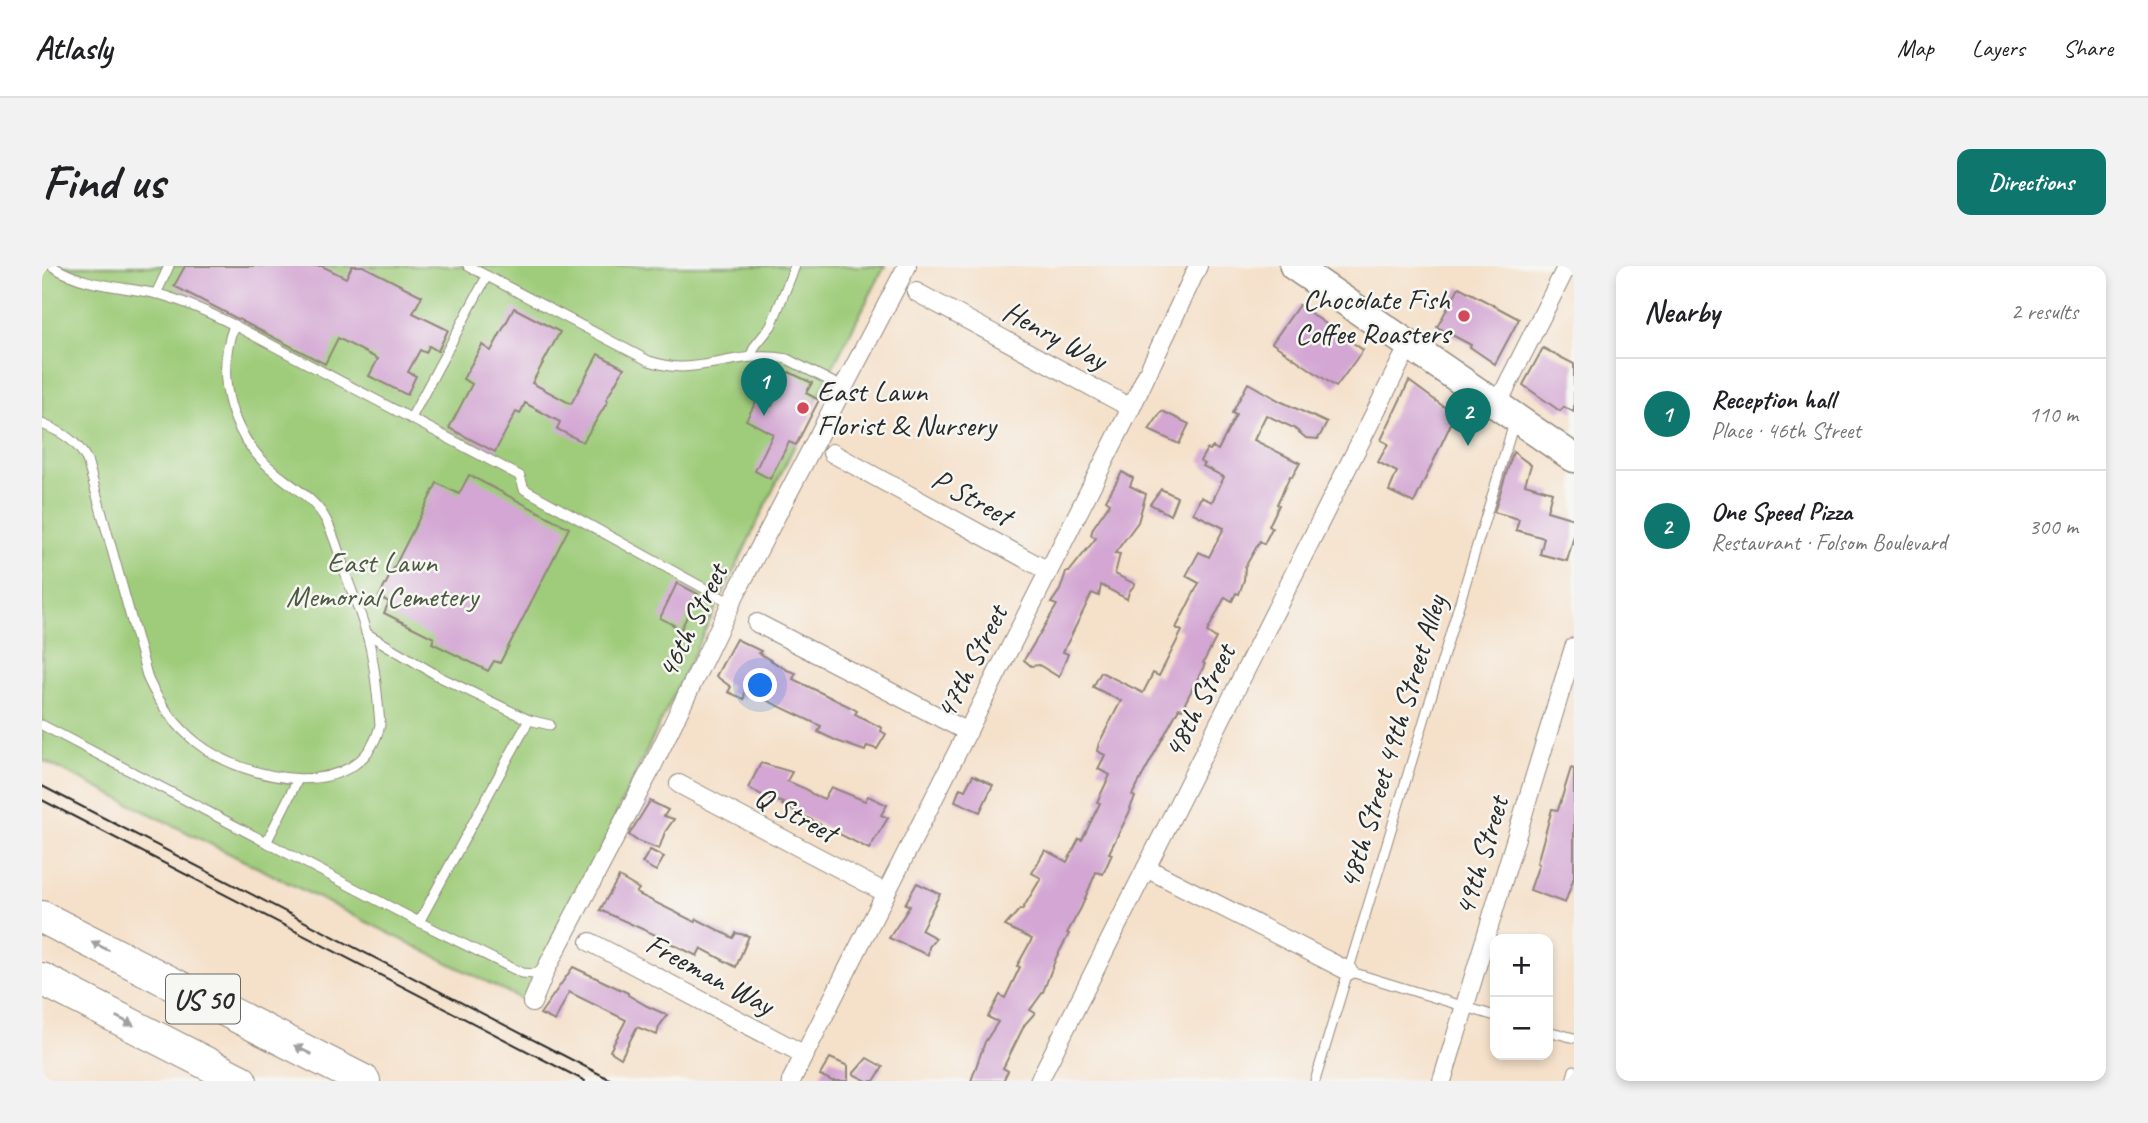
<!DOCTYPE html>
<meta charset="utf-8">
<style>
:root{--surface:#fff;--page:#f2f2f2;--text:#202124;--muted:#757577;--line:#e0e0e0;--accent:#0f766e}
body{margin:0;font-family:Caveat,sans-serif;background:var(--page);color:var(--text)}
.controls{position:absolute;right:21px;bottom:21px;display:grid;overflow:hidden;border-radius:14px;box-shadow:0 4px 10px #0003}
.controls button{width:63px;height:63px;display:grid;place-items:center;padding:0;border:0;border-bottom:2px solid var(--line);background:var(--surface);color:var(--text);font:35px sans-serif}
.you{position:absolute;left:719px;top:420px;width:24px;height:24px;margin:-18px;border:5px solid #fff;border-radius:50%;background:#1a73e8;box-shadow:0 0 0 10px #1a73e833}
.badge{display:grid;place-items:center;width:46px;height:46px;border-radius:50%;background:var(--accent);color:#fff;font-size:23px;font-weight:700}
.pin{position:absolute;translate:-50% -58px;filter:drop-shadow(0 2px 4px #0008)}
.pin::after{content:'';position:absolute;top:37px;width:24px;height:21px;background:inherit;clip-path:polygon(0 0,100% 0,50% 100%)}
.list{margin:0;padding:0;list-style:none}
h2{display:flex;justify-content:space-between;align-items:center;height:91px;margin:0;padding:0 28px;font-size:30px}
h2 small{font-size:23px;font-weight:400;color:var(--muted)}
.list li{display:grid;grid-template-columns:46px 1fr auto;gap:21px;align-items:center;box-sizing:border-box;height:112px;padding:0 28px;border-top:2px solid var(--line)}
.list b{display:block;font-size:26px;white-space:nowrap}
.list p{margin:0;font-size:23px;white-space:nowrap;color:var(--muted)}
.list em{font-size:23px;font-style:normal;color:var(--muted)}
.map{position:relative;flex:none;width:1532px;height:815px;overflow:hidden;border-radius:14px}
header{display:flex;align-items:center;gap:42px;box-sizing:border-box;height:98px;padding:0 35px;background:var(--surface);border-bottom:2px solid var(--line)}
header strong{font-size:33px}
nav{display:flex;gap:38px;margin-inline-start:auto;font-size:24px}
.intro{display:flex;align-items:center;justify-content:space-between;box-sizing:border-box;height:168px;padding:0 42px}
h1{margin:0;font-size:49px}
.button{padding:18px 32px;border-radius:14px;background:var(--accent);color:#fff;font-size:24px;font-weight:700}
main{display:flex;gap:42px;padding:0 42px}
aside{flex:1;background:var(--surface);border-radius:14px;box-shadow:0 4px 10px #0003}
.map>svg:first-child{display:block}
.green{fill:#9fcc7a;stroke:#657c52;stroke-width:2}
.building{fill:#d3a6d3}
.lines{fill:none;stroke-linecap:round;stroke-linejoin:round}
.lane-casing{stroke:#90867a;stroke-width:11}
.street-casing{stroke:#90867a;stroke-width:20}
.primary-casing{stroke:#90867a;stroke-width:31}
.highway-casing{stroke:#90867a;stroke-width:34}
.lane{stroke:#fff;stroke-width:9}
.street{stroke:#fff;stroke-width:18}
.primary{stroke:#fff;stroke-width:28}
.highway{stroke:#fff;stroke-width:32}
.tram{stroke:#2b2b2b;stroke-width:2}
.oneway{fill:#a0a0a0}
.poi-dot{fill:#d1495b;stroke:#f6f6f2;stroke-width:2.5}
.labels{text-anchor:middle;stroke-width:5;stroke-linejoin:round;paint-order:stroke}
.shield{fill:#f6f6f2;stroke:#686867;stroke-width:2}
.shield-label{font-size:28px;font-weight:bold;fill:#2b2b2b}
.poi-label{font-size:30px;fill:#2b2b2b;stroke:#f6f6f2;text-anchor:end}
.street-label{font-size:30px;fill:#2b2b2b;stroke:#f6f6f2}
.park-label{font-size:30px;fill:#4e5b43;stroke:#f6f6f2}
</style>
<header>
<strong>Atlasly</strong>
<nav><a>Map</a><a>Layers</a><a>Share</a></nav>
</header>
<div class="intro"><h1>Find us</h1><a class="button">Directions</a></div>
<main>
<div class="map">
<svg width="1532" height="815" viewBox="0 0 1532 815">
<rect width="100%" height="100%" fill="#f6f6f2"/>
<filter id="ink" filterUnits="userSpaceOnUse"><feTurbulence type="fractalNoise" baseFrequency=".0143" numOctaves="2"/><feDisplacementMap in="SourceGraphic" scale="14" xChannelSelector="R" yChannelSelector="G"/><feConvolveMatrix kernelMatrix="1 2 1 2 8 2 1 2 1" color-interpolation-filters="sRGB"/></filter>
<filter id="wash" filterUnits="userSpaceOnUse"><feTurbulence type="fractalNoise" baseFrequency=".00686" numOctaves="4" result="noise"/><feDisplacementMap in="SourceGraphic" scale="28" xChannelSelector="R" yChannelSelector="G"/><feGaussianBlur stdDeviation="1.57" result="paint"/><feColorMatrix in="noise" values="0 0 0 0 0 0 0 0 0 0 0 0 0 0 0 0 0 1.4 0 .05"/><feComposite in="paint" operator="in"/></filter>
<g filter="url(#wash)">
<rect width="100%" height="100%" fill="#f5e0c9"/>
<polygon class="green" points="0,0 843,0 790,102 577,542 493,740 0,494"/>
<g id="blocks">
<g class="building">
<polygon points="143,0 280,0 304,12 310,0 321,0 380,30 371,47 406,64 396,85 387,80 384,87 378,84 366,106 374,110 365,129 327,110 336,93 296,72 283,98 132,20"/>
<polygon points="1417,21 1477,53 1453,98 1428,81 1429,79 1395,61"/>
<polygon points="1257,39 1321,84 1294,121 1230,77"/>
<polygon points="472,42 518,66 490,117 529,138 556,88 582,102 564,134 566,135 541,176 515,163 518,156 483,137 478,148 474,146 453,186 407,162 430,118 421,113 440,79 449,85"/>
<polygon points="1501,82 1532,98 1532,146 1522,141 1518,145 1481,119"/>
<polygon points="747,106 770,117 764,127 777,134 754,179 747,176 728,213 713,205 731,168 704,154 716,132 730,140"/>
<polygon points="1367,115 1413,149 1372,237 1347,225 1355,206 1336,196 1346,178 1339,174"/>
<polygon points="1206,117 1238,135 1285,157 1276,173 1264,172 1252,162 1224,149 1212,174 1258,197 1250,211 1248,210 1235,238 1237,239 1227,260 1230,262 1222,278 1218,275 1203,301 1202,314 1197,328 1194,327 1190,335 1183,331 1165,366 1174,372 1161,397 1163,398 1140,443 1137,442 1090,529 1093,531 1088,542 1089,543 1067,587 1070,588 1061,608 1054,606 1039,642 1025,667 1027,668 1014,692 1001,726 988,744 993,747 983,758 961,802 966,805 961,815 929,815 943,776 956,756 946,751 958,729 963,732 978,701 975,700 990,673 963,660 978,643 980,644 999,612 990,607 1003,584 1025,596 1037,573 1040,574 1058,537 1055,536 1068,509 1056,503 1063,489 1055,485 1057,477 1079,435 1051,421 1059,406 1101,427 1111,407 1117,410 1140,365 1134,362 1157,317 1144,310 1157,286 1167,291 1182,262 1151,247 1159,231 1170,236 1182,211 1161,200 1163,198 1158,195 1165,183 1168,184 1171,181 1176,184 1194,149 1190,147"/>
<polygon points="1120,145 1147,158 1137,178 1107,164"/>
<polygon points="1471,186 1489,199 1483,218 1510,226 1505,245 1532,253 1532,270 1525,295 1498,288 1502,272 1474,264 1477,253 1452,246"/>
<polygon points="1080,206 1091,212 1088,220 1104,228 1096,256 1073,287 1078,288 1073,308 1093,318 1087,326 1085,333 1059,319 1057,330 1050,327 1021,386 1026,388 1017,411 997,399 989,400 982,394 1015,339 1009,337 1018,324 1024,306 1027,306 1054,272 1049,269 1051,262 1068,237 1064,234"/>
<polygon points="427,209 527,262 458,397 452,395 446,405 390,377 392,372 342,347 347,336 337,331 395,217 417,228"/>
<polygon points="1119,223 1135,231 1128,249 1108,238"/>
<polygon points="635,317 656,328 639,363 618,352"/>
<polygon points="694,373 719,385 717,387 745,404 754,407 751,413 810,442 815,445 813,448 840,462 839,465 844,468 835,483 825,480 823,485 795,475 776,466 779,460 703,424 702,433 686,426 689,421 674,410"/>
<polygon points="719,497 750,506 745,515 764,523 770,528 782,533 789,521 823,535 826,530 845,539 839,549 846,552 827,583 740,539 742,537 728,533 706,522"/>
<polygon points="1529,502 1532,503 1532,611 1523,637 1488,624 1497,598 1495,597 1510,543 1516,544"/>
<polygon points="931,509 951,519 938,546 913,535 918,522 923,524"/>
<polygon points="608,535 626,544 622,550 632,553 623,566 617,583 594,574 587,569"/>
<polygon points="608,584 622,591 614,605 600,597"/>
<polygon points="577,611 597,623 594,627 653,656 655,653 691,672 694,667 707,670 694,701 659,682 655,690 626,676 627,675 558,644"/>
<polygon points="875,617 898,628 879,664 894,672 887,681 886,689 847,672 868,640 863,638"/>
<polygon points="531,701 586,727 586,729 605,740 625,749 617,761 615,769 595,761 579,792 568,785 584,754 527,726 513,755 498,748"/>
<polygon points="788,792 806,800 806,815 790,815 778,809"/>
<polygon points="825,792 841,801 832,815 825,815 811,808"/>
</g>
</g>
</g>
<g filter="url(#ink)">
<use href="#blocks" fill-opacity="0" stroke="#90867a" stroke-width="2"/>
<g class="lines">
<g class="lane-casing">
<g id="lane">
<path d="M426 0 607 95C617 98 628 101 639 101 675 100 709 85 745 93L802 122"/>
<polyline points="114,28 127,0"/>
<polyline points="192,59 478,210 482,223 689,337"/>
<polyline points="708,91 713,80 729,60 753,0"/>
<polyline points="369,152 445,10"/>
<path d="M0 158C20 166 35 175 45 194L106 413C117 437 134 460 155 477 203 515 319 540 338 459 336 435 334 409 329 385 324 360 313 334 304 309 298 291 293 271 284 254 273 233 251 221 234 207 189 171 172 113 192 59 168 47 143 35 116 28 80 20 43 21 10 0"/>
<polyline points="324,367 398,411 487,454 508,459"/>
<polyline points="0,459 377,656 480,707 492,708 504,703"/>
<polyline points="225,575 256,513"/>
<polyline points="377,656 487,454"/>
<polyline points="1306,705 1453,750"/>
<polyline points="1506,765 1532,772"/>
<polyline points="1273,815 1472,157"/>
<polyline points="1529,815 1532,804"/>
</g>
</g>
<g class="street-casing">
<g id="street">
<polyline points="874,26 1089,142"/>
<polyline points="1455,139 1525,0"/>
<polyline points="790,187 1006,305"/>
<polyline points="715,357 926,466"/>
<polyline points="637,518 844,627"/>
<polyline points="1104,602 1306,705"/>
<polyline points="548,676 763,789"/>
<polyline points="490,737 504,703 609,503 695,325 865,0"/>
<polyline points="749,815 1089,142 1156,0"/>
<polyline points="997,815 1367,79"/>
<polyline points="1400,815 1532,381"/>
</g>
</g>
<g class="primary-casing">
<polyline id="primary" points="1252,0 1532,192"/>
</g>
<g class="highway-casing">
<g id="highway">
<polyline points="0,651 322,815"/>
<polyline points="0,713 199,815"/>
</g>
</g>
<use href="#lane" class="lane"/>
<use href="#street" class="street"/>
<use href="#primary" class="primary"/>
<use href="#highway" class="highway"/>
<g class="tram">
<polyline points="0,520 571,815"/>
<polyline points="0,534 543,815"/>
</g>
</g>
<defs><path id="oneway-solid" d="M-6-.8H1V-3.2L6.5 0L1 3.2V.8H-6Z" transform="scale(1.75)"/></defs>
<g class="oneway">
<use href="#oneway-solid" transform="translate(58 680) rotate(-153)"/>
<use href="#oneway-solid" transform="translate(83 755) rotate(27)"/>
<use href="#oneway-solid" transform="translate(261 784) rotate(-153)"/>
</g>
</g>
<g class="poi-dot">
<circle cx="1422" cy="50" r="7"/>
<circle cx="761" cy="142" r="7"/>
</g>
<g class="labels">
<rect class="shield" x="124" y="708.5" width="74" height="49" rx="5"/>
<g class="shield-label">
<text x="161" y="743">US 50</text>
</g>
<g class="poi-label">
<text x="1408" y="43">Chocolate Fish<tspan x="1408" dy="34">Coffee Roasters</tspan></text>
<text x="775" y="135" text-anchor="start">East Lawn<tspan x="775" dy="34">Florist &amp; Nursery</tspan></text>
</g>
<g class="street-label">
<text transform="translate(1013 69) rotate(28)" y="10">Henry Way</text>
<text transform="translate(930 231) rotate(29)" y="10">P Street</text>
<text transform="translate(650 355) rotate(-64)" y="10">46th Street</text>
<text transform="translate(929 396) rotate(-63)" y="10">47th Street</text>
<text transform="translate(1157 435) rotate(-63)" y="10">48th Street</text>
<text transform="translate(1350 476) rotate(-73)" y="10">48th Street 49th Street Alley</text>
<text transform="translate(754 548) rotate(28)" y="10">Q Street</text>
<text transform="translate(1439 590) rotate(-73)" y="10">49th Street</text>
<text transform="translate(668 708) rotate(28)" y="10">Freeman Way</text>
</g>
<g class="park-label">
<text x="340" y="306">East Lawn<tspan x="340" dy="34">Memorial Cemetery</tspan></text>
</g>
</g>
</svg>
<div class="controls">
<button>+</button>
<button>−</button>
</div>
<div class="you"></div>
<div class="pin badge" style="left:722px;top:150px">1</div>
<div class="pin badge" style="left:1426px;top:180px">2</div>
</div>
<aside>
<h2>Nearby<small>2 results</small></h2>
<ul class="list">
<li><span class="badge">1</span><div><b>Reception hall</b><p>Place · 46th Street</p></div><em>110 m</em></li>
<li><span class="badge">2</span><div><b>One Speed Pizza</b><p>Restaurant · Folsom Boulevard</p></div><em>300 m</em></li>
</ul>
</aside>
</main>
